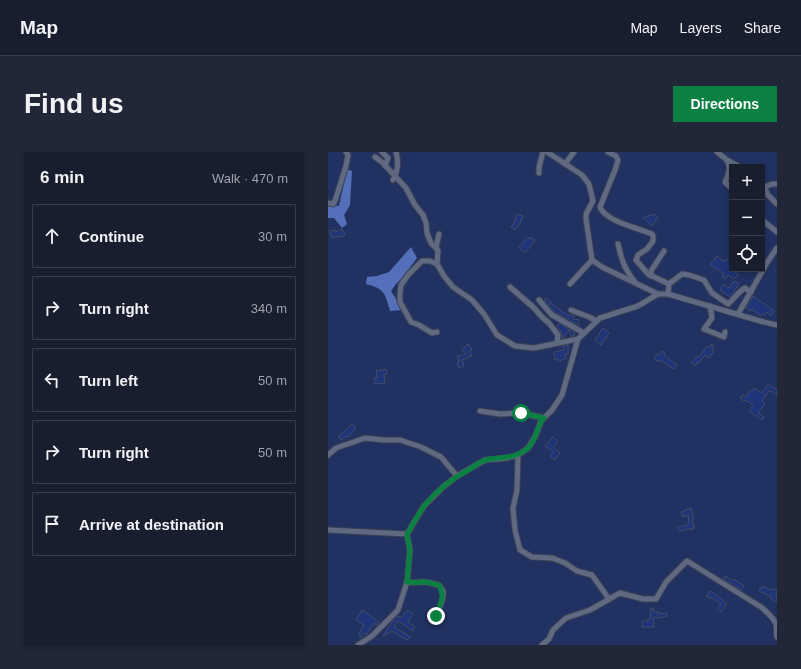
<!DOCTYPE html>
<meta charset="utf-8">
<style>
:root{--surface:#181e2e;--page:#212736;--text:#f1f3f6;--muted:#9fa2aa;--line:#363c4a;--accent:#0b8043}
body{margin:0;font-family:Arial,sans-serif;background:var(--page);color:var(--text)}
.controls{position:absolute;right:12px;top:12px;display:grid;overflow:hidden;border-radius:0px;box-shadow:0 2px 6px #0003}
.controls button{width:36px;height:36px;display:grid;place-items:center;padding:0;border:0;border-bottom:1px solid var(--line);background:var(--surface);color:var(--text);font:20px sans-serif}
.stop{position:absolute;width:12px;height:12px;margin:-9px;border:3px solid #0b8043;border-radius:50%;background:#fff}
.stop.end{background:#0b8043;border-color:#fff;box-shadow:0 1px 4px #0008}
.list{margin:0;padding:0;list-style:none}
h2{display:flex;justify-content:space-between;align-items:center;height:52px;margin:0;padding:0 16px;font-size:17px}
h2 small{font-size:13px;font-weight:400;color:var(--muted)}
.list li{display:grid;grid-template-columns:26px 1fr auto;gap:12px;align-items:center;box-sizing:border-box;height:64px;margin:0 8px 8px;padding:0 8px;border:1px solid var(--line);border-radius:0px}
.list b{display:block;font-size:15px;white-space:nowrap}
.list em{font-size:13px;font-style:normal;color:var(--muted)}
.icon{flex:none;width:22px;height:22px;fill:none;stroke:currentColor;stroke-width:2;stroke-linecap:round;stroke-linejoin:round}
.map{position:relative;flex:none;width:449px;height:493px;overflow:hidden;border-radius:0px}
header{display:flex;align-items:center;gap:24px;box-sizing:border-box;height:56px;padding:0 20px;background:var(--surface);border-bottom:1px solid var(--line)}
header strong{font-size:19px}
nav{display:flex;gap:22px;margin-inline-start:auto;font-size:14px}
.intro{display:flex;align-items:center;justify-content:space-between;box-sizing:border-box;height:96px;padding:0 24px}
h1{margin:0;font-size:28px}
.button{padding:10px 18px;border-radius:0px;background:var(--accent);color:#fff;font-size:14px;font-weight:700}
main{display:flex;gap:24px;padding:0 24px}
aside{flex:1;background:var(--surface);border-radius:0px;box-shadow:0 2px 6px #0003}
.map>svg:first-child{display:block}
.green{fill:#213161;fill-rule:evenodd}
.water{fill:#5570bb}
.building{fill:#1f3479;stroke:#444d64}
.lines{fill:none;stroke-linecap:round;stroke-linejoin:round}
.minor-casing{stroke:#3c4354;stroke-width:7}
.minor{stroke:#5f6981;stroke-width:5}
.route{stroke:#0b8043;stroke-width:5}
</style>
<header>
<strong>Map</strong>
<nav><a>Map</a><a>Layers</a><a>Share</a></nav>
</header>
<div class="intro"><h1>Find us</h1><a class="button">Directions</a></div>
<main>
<aside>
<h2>6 min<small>Walk · 470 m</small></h2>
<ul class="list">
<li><svg class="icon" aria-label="ahead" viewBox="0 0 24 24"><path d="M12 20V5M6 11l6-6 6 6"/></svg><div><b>Continue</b></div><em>30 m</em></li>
<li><svg class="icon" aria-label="right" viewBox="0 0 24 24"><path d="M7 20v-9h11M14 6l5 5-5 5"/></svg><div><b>Turn right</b></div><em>340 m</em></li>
<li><svg class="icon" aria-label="left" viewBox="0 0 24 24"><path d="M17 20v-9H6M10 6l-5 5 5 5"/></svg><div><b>Turn left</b></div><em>50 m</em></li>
<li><svg class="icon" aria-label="right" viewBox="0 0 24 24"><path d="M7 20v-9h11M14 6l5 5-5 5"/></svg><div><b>Turn right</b></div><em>50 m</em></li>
<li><svg class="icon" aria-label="arrive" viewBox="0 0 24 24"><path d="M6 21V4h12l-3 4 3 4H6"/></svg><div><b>Arrive at destination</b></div></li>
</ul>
</aside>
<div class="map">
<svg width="449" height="493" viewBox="0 0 449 493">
<rect width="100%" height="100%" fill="#20283d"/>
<path class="green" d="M0 0H449V493H0ZM404 15H434V117H404Z"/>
<g class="water">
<polygon points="19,17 24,19 22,53 16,63 19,72 14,76 6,66 0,66 0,52 11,54"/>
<path d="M83 95 89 106 74 126 68 132 63 139 75 158 62 159C57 141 57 137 38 132L39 125 49 124 61 120Z"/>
</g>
<g class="building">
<polygon points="189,62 195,64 192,71 187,78 183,75 186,71"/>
<polygon points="326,62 330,65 324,74 315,66"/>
<polygon points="14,77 17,83 13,85 13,84 4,86 2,79 7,78 7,80"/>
<polygon points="199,85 202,87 203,85 207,88 197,101 191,96"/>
<polygon points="389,104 396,110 398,107 404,112 404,117 410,123 406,127 400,123 397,127 394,125 396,122 388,116 388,117 382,113"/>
<polygon points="406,129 411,132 402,145 392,138 396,132 401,136"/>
<polygon points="425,144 446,159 443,164 439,160 437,163 435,161 433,164 424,157 423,159 418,156"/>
<polygon points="218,146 223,150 222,151 235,160 241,164 243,162 247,164 245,167 251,168 250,173 227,160 216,148"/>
<polygon points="231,171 246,180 247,183 243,184 241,178 236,185 234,186 234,183 232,178 229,175"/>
<polygon points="275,176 281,181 273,193 267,188"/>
<polygon points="140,192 144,197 142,199 144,205 143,204 134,208 136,214 131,216 129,211 131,210 129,204 139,202 134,198"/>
<polygon points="383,192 386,194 384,198 386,199 381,206 377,203 371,211 370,210 367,214 363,211 369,204 371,205 379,194 382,196"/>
<polygon points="240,193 240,202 237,202 238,207 231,209 230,207 227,208 226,200 236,198 235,194"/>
<polygon points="334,199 337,201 336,203 349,213 346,217 332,208 331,210 326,207 329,202 331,203"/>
<polygon points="58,217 59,222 56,222 57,231 47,232 46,226 49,226 48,219"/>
<polygon points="440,232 449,238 449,244 443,239 442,240 441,239 434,249 437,252 430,261 436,265 434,268 421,259 425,253 417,248 416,249 412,246 415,243 418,245 422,238 424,239 426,236 434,241"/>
<polygon points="24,272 28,276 20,285 19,284 13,288 11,284"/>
<polygon points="225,285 230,290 225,295 232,301 227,308 222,304 225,300 217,294"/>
<polygon points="363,356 365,364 364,372 366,372 366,377 358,377 358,378 351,379 349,375 360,373 361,363 355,365 353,360"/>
<polygon points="397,424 405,429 406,427 416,434 413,438 395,427"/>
<polygon points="434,434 444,438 444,437 449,438 448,444 449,445 449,448 448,450 443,447 444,445 431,439"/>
<polygon points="382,439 390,444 399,452 393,460 389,457 393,452 383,445 382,447 379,444"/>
<polygon points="323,456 325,456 325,459 331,460 330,462 338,461 339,464 330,466 325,465 326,475 314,475 314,469 320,469 320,467 322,467"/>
<polygon points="34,458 51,470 49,473 46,471 38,483 35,481 33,485 30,483 36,473 28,468"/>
<polygon points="79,458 85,462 80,470 87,475 85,479 70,469 66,475 82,485 79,488 64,479 55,484 65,469 69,464 73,466"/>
</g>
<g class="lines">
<g class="minor-casing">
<g id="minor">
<polyline points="54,0 60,6 57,14"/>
<polyline points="219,0 254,23 261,32 265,49 258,62 258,67 264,108 274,115 330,142"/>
<path d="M280 0 288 4 290 8 287 18 272 55C277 69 310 76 324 82L325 84V89L319 97 310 103 308 108 320 122 341 132 340 142"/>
<polyline points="389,0 399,8 412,15"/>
<polyline points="47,5 55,11 78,36 87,53 95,63 98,71 99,81 103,91 108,96"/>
<path d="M399 8C403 15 401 23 397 30L404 37"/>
<polyline points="237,12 246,0"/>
<polyline points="211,21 211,15 215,0"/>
<path d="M65 28C70 18 71 11 68 0"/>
<polyline points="434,33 436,35 444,32 449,32"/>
<polyline points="436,35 440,43 449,52"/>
<polyline points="0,51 5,52 7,49 18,14 20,3 18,0"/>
<polyline points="434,68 449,80"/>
<polyline points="111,82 108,96 110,99 109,112 116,124 125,135 144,148 156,162 169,183 187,194 206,196 250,187"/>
<path d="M290 92C294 109 296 116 307 130"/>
<polyline points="109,112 102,109 94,109 80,123 73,133 72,142 72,150 83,170 91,173 104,181 109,180"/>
<polyline points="323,124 323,119 336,99"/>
<polyline points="242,132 264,108"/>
<path d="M341 132 354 122 361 123 376 128 384 141 400 152C406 147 410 140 417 136L423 140"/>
<polyline points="182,135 205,155 214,165 221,171 230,183 229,191"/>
<polyline points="211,148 224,163 256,181"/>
<polyline points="382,154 384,166 376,177 396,185 397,180"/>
<polyline points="243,158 261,165 269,169"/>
<polyline points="410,162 440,109 449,96"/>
<polyline points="152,259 172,262 193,261 216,266"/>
<polyline points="0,303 8,296 37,286 55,288 72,288 93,295 113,305 129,324"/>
<polyline points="190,303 189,338 185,356 187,378 192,398 204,405 224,406 237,411 249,419 264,423 281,447"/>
<polyline points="0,378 79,382 96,354 115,335 129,324 157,308 179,306 190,303 200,296 207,285 213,269 224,258 234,243 250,187 272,166 310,154 330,142 340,142 432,169 449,173"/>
<path d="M79 430C85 431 91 430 97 430 102 430 107 433 111 433 112 435 114 437 115 439 117 446 109 463 104 469"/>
<polyline points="30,493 44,484 70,458 79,430 82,398 79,382"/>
<path d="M214 493 221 487 225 478 238 466 262 458 292 441 315 447H328L338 430 359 409 433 455C439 460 445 465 448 472 449 476 448 481 449 485"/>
</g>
</g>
<use href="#minor" class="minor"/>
</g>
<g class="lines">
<path class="route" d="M108 464C112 451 118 446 111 433 107 433 102 430 97 430 91 430 85 431 79 430L82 398 79 382C85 373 90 362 97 353 109 338 125 326 142 317 147 314 152 309 158 308 173 304 185 308 199 297 209 289 208 274 216 266L193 261"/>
</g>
</svg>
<div class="controls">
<button>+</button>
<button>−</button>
<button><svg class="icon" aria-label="locate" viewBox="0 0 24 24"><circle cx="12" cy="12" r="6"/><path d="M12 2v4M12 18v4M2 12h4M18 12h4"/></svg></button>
</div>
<div class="stop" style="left:193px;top:261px"></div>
<div class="stop end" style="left:108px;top:464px"></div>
</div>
</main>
